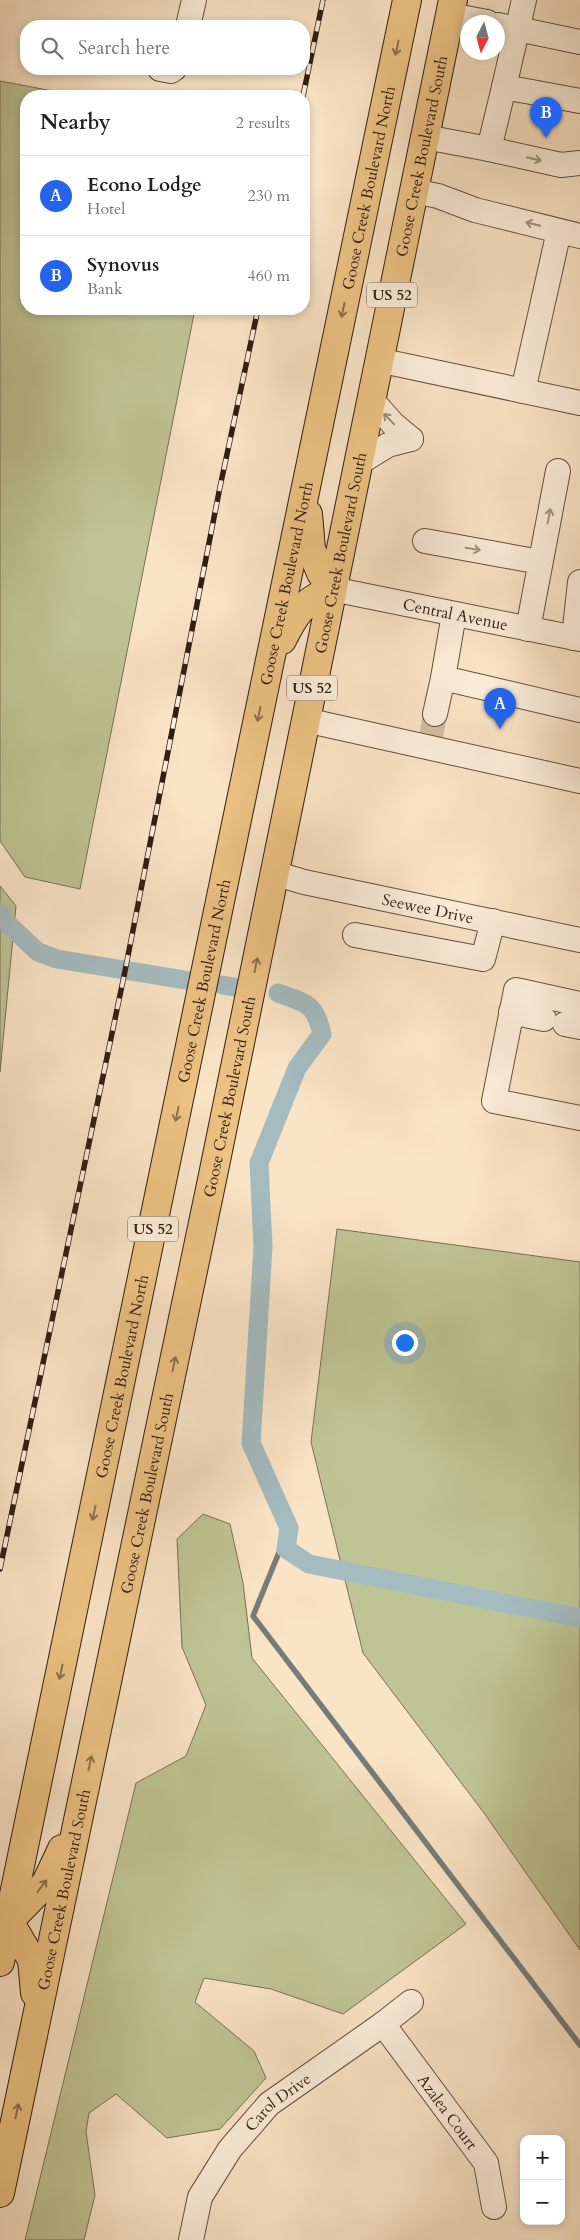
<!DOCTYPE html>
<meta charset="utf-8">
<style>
:root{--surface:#fff;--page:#f2f2f2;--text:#202124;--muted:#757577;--line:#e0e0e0;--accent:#2563eb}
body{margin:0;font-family:Cardo,serif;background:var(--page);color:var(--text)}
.controls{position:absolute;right:15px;bottom:15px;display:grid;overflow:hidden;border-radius:10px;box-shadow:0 2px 8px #0003}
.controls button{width:45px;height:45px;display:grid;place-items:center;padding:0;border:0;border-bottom:1px solid var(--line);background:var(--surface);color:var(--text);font:25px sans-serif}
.compass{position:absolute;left:460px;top:15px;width:45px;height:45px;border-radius:50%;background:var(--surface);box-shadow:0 2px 8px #0003;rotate:186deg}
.you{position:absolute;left:404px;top:1342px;width:18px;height:18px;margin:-12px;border:4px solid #fff;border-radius:50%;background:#1a73e8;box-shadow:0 0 0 8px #1a73e833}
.badge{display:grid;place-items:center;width:32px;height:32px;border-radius:50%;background:var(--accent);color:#fff;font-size:16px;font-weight:700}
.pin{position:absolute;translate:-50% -41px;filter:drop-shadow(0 1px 2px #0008)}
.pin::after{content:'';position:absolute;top:26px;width:18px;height:15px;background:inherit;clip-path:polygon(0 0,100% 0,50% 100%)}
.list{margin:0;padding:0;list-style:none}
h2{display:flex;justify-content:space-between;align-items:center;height:65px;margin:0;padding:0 20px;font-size:21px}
h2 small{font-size:16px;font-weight:400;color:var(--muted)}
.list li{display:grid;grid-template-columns:32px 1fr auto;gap:15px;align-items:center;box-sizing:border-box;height:80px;padding:0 20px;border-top:1px solid var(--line)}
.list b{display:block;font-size:19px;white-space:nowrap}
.list p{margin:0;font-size:16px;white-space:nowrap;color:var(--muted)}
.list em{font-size:16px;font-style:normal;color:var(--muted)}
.icon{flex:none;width:28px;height:28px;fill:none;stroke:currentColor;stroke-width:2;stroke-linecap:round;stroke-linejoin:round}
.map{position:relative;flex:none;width:580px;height:2240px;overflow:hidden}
.search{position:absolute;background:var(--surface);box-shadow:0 2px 8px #0003;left:20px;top:20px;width:290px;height:55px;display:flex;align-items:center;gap:12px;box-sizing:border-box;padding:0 18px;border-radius:20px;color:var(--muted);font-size:19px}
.panel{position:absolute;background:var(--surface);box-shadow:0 2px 8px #0003;left:20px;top:90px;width:290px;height:225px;border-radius:20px}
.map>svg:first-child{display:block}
.green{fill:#bfc494;stroke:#787154}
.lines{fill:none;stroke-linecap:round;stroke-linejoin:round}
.stream{stroke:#767c7b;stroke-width:5.5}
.canal{stroke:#a4bbc0;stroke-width:19}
.minor-tunnel{stroke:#d2bca2;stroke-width:24;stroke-dasharray:24 12;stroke-linecap:butt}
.minor-casing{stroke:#625040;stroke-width:26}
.highway-casing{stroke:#301e13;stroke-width:30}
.minor{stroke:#fcedda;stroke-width:24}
.highway{stroke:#edc283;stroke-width:28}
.rail-casing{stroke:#301e13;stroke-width:5.5}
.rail{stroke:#fcedda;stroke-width:4;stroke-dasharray:11;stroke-linecap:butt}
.oneway{stroke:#8e704b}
.oneway2{stroke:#a09080}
.labels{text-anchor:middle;stroke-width:4.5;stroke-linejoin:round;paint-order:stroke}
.shield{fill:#fcedda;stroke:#6d5c4f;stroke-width:1}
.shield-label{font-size:15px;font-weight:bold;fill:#301e13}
.street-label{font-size:16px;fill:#301e13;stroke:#fcedda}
</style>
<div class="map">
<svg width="580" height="2240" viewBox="0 0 580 2240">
<rect width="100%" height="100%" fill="#fae4c6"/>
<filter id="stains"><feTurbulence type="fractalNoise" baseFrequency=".004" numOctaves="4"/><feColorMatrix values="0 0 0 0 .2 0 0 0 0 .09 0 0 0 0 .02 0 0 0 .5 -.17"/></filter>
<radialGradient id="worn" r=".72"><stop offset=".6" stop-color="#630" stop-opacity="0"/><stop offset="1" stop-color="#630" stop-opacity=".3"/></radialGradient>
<g class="green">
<polygon points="0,81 79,96 26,96 26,309 195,309 80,889 25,877 0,841"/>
<polygon points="0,886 16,906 0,1072"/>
<polygon points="337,1229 580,1262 580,1950 484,1813 363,1653 311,1442"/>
<polygon points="203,1514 230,1524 243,1583 252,1658 466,1924 343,2014 271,1989 204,1978 195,2002 254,2051 266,2078 220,2129 167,2138 116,2094 89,2113 86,2132 95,2195 84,2240 25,2240 136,1783 186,1756 206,1705 182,1647 177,1539"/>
</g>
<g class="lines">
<polyline class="stream" points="289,1528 253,1616 580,2045"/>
<g class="canal">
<polyline points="0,912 8,924 38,952 57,959 191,981"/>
<polyline points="222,985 234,987"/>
<path d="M278 993C306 1003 315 1003 322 1034L297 1068 259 1163 263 1247 251 1443 289 1528 286 1549 309 1564 580 1618"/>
</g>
<polyline class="minor-tunnel" points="431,737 435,714"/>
<g class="minor-casing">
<g id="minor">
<polyline points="450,15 487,22"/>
<polyline points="498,25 580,42"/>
<polyline points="188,26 194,0"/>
<polyline points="160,69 171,71 174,69"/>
<polyline points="504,87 524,0"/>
<polyline points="425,137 489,149 504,87 580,101"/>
<polyline points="489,149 561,165 580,163"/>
<polyline points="414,191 438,196 475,210 580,236"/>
<polyline points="378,360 580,403"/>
<polyline points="523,391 559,231"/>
<polyline points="370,398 393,424 411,439"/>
<polyline points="357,464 388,445 411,439"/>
<polyline points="425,541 540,562"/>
<path id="s1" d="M332 589 580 639"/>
<polyline points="454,614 443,678 580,710"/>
<polyline points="528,629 558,471"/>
<polyline points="574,638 580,582"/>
<polyline points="435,714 443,678"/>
<polyline points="305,720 580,781"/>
<path id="s2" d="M274 873 304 882 580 940"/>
<polyline points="355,935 483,959 493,921"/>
<polyline points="580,1004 516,990 494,1101 580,1118"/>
<polyline points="511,1012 544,1019"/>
<polyline points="565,1024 580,1027"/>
<path id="s3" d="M383 2024 486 2163 494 2207"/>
<path id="s4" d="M191 2240 200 2197 230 2149 269 2104 383 2024 411 2002"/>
</g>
</g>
<g class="highway-casing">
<g id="highway">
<polyline points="308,514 311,549 321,573 332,589"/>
<path d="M282 640C296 612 302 603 332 589"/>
<path id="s5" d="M0 1962 407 0"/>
<polyline points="35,1993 32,1960 9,1921 46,1883 62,1849"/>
<path id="s6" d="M0 2193 213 1175 453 0"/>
</g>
</g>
<use href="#minor" class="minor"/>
<use href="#highway" class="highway"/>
<g class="rail-casing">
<g id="rail">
<polyline points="303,96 323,0"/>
<polyline points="0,1569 124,976 220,487 258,309"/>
</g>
</g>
<use href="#rail" class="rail"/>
</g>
<defs><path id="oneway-shaft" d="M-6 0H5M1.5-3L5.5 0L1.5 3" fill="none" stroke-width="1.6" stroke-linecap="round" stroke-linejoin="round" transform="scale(1.25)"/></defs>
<g class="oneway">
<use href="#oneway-shaft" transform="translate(397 48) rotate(102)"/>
<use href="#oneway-shaft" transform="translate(343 310) rotate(102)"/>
<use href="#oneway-shaft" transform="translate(259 714) rotate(102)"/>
<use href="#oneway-shaft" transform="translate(256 965) rotate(-79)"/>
<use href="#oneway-shaft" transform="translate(177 1114) rotate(102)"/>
<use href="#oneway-shaft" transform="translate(174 1364) rotate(-78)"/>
<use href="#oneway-shaft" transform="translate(94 1513) rotate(102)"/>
<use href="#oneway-shaft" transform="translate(61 1672) rotate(102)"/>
<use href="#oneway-shaft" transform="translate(90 1763) rotate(-78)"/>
<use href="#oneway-shaft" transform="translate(42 1886) rotate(-52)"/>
<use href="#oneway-shaft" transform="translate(17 2111) rotate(-78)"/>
</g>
<g class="oneway2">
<use href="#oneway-shaft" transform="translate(534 159) rotate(13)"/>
<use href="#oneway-shaft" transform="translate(533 224) rotate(-166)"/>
<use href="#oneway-shaft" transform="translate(389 419) rotate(-134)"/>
<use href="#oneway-shaft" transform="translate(549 516) rotate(-79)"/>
<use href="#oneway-shaft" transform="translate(473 549) rotate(10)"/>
</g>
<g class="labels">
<g class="shield">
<rect x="367" y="282.5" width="50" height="25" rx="4"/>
<rect x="287" y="675.5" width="50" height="25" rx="4"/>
<rect x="128" y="1216.5" width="50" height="25" rx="4"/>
</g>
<g class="shield-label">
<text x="392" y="300">US 52</text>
<text x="312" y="693">US 52</text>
<text x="153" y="1234">US 52</text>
</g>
<g class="street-label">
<text dy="6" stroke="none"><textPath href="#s6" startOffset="2080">Goose Creek Boulevard South</textPath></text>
<text dy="6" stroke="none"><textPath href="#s5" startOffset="1812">Goose Creek Boulevard North</textPath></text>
<text dy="6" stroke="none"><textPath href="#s6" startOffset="1675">Goose Creek Boulevard South</textPath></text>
<text dy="6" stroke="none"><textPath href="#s5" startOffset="1408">Goose Creek Boulevard North</textPath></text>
<text dy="6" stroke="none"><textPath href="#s1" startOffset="126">Central Avenue</textPath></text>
<text dy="6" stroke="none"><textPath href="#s2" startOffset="158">Seewee Drive</textPath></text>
<text dy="6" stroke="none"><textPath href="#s5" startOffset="1002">Goose Creek Boulevard North</textPath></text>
<text dy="6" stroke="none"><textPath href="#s6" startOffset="1120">Goose Creek Boulevard South</textPath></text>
<text dy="6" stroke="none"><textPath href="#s5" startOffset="598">Goose Creek Boulevard North</textPath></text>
<text dy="6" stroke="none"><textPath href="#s6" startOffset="715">Goose Creek Boulevard South</textPath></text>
<text dy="6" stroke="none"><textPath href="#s6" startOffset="310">Goose Creek Boulevard South</textPath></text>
<text dy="6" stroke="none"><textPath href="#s4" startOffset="168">Carol Drive</textPath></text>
<text dy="6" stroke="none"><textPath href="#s3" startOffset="109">Azalea Court</textPath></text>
</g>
</g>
<rect width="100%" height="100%" filter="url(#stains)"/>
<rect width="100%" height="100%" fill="url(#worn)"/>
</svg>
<div class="controls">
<button>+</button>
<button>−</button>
</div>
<svg class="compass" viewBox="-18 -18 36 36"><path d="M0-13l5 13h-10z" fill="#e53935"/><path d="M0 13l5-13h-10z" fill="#757577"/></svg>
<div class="you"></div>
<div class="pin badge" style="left:500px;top:729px">A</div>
<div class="pin badge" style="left:546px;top:138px">B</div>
<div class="search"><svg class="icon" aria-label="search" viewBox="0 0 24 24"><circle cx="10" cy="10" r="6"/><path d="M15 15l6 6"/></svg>Search here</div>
<section class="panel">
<h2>Nearby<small>2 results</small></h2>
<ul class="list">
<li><span class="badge">A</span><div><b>Econo Lodge</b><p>Hotel</p></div><em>230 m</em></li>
<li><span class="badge">B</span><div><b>Synovus</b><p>Bank</p></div><em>460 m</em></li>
</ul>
</section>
</div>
